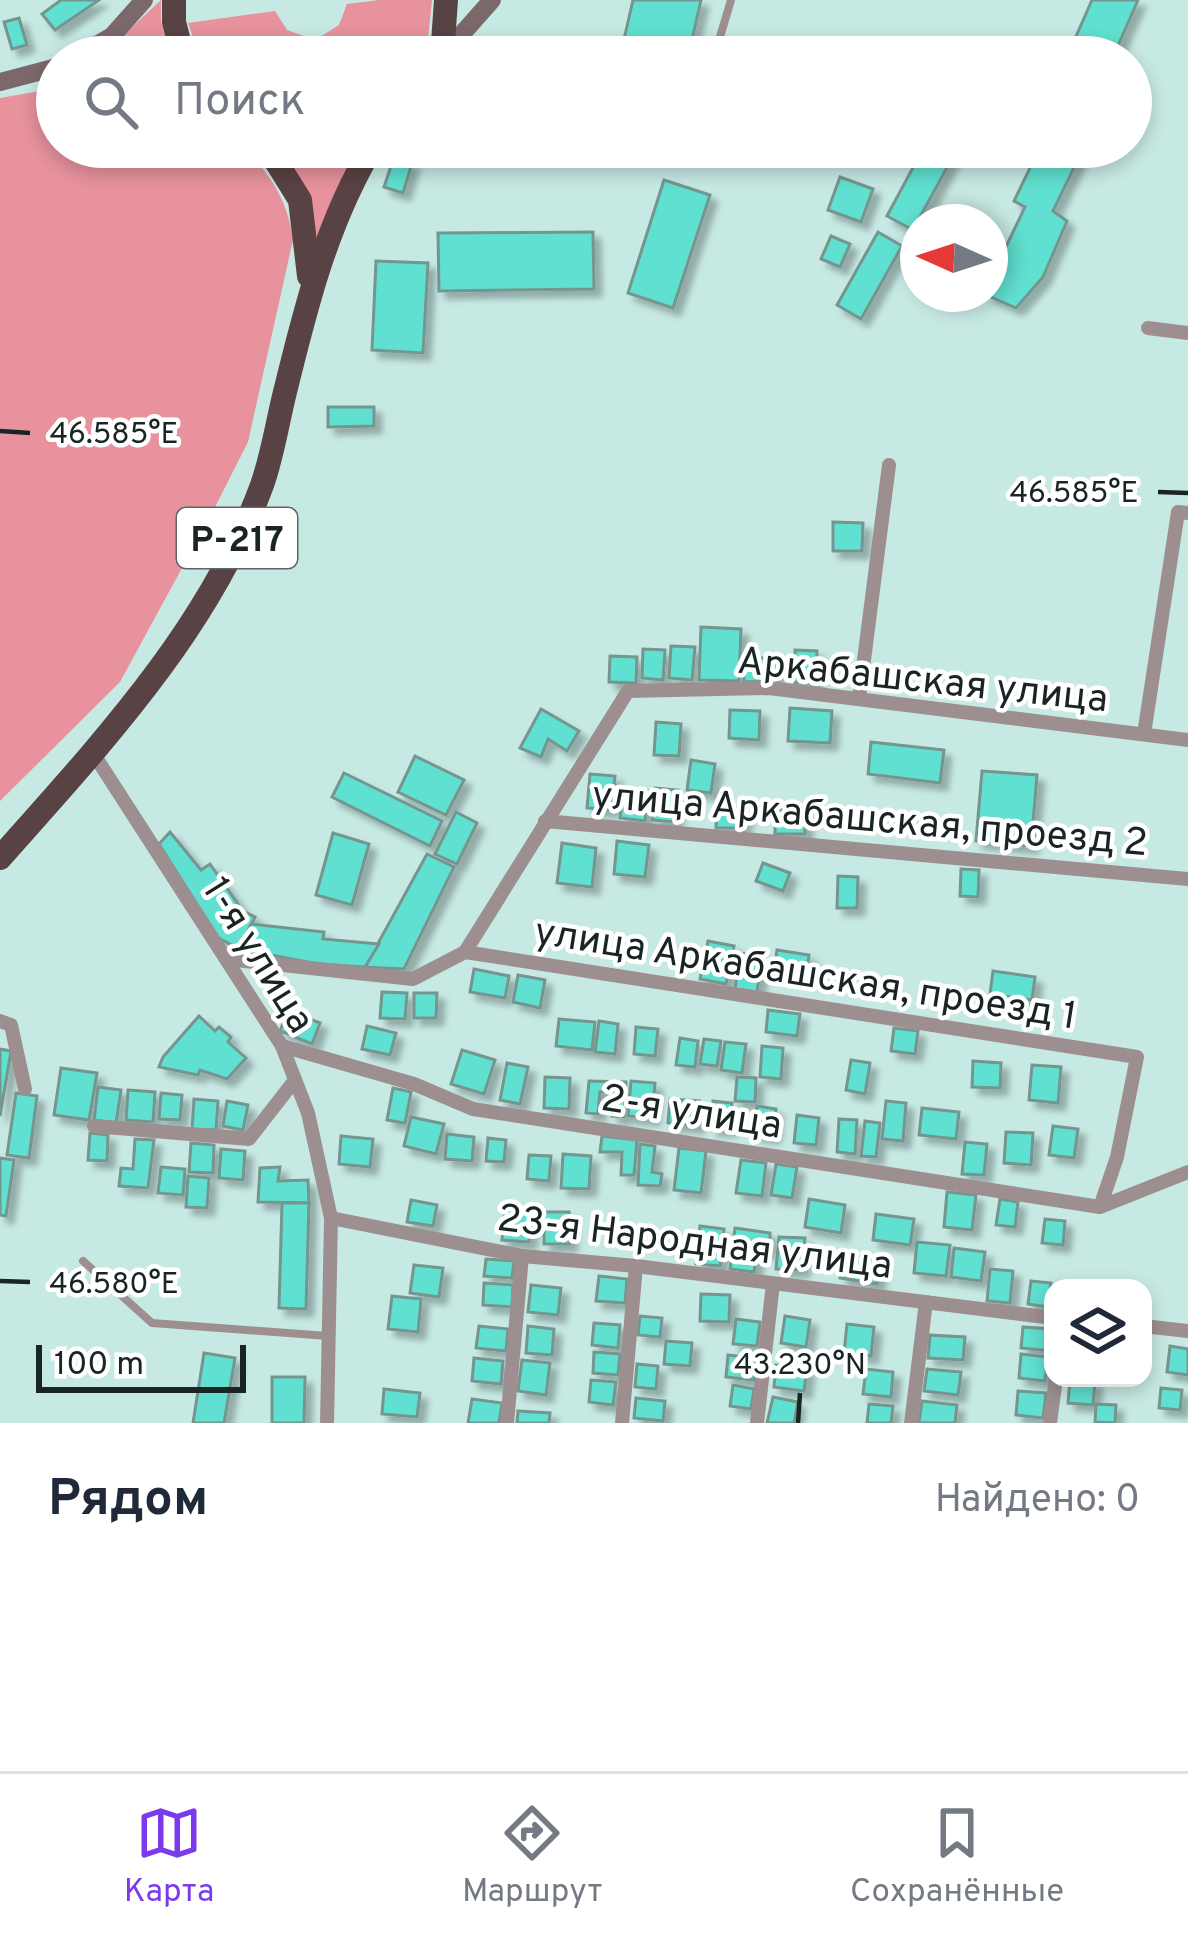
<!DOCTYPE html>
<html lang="ru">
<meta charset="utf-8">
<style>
:root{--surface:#fff;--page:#f2f2f3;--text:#1f2937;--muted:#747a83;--line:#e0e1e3;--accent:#7c3aed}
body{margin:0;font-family:Overpass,sans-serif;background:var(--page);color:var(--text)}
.controls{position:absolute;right:36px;bottom:36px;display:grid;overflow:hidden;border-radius:24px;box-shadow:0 6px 18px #0003}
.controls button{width:108px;height:108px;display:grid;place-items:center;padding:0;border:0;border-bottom:3px solid var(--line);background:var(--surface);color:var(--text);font:60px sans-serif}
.compass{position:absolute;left:900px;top:204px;width:108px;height:108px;border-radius:50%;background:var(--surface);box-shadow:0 6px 18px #0003;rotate:273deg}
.scale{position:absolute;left:36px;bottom:30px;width:210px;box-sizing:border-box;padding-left:12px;border:6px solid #182523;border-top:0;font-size:33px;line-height:42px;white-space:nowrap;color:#182523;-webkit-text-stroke:9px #fff;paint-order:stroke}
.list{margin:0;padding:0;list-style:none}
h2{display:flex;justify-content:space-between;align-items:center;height:156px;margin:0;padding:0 48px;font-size:51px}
h2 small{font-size:39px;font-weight:400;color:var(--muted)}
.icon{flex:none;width:66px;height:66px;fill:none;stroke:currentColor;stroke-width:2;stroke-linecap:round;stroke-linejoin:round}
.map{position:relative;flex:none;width:1188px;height:1423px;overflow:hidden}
.search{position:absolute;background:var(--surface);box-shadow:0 6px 18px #0003;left:36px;right:36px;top:36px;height:132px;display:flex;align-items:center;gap:30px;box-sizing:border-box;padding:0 42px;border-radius:66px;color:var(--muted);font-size:45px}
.sheet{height:348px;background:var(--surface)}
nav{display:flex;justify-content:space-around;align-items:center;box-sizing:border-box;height:168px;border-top:3px solid var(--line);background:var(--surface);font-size:33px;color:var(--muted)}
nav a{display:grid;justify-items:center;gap:6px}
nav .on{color:var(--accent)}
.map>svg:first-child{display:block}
.green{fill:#e7929d}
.building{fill:#60e0d0;stroke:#75958f;stroke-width:3;filter:url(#shadow)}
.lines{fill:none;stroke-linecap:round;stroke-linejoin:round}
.service{stroke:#9d8f90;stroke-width:8}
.minor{stroke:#9d8f90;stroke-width:14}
.secondary{stroke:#7b686a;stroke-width:18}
.trunk{stroke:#594244;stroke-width:24}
.ticks{fill:none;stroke:#182523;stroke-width:4.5}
.labels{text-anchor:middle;stroke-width:9;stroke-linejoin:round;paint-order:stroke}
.shield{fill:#fff;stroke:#5d6665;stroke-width:3}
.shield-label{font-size:36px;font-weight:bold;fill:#182523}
.street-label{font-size:39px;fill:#182523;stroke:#fff}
.ticks-label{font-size:30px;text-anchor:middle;fill:#182523;stroke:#fff;stroke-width:9;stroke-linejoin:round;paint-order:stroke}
</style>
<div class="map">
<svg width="1188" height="1423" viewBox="0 0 1188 1423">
<defs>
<filter id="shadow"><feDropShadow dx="7" dy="7" stdDeviation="3" flood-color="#0004"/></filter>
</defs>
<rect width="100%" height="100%" fill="#c7e9e4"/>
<g class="green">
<polygon points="161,0 161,21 171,57 100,57"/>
<polygon points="379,0 432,0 428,39 421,57 322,57 320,37 339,25 347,4"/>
<polygon points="275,11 287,30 312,39 314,57 200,57 188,23"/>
<path d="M57 88V147H241C271 172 288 202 293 240L248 442 213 511 120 682 0 801V98Z"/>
<polygon points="360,147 343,175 318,243 307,197 278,149 312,156"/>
</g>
<g class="building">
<polygon points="61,0 99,0 55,30 42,14"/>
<polygon points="633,0 701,0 688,57 620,57"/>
<polygon points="1092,0 1138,0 1113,57 1067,57"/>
<polygon points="19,18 27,45 12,49 4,22"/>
<polygon points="486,147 536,147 534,152 486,152"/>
<polygon points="924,147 957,149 913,230 887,216"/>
<polygon points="1040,147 1084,147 1053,211 1067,221 1043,277 1016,308 984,294 990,294 990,248 1002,255 1025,207 1014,201"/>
<polygon points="394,157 412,163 403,193 384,187"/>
<polygon points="840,177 873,189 861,222 828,210"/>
<polygon points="664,180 710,195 673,308 628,293"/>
<polygon points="593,232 594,289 439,291 438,233"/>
<polygon points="878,232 902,246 861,319 837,305"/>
<polygon points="831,236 850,244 840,267 821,259"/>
<polygon points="376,261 428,263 423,353 372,350"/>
<polygon points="328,407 374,407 374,426 328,427"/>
<polygon points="833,522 863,523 862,551 833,551"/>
<polygon points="701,627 741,629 739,681 699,680"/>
<polygon points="671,646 695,647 692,680 669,678"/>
<polygon points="643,649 665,650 663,680 642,678"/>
<polygon points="795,650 817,651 816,683 795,683"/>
<polygon points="610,656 637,657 636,683 609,682"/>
<polygon points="744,658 776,658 777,681 744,682"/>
<polygon points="790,708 832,711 830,743 788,741"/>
<polygon points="541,709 579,731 567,751 548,739 541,757 520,748"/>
<polygon points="730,710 760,711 759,740 729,738"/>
<polygon points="656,722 681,724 679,756 654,755"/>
<polygon points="871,742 944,750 940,783 868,774"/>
<polygon points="415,756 464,780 446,815 398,792"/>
<polygon points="691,760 715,764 711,793 687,790"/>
<polygon points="982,771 1037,775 1031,846 976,841"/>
<polygon points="344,773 442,821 430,846 332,797"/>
<polygon points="590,774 615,776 612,810 587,808"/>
<polygon points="623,788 649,791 645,821 620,818"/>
<polygon points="655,788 678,790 675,822 652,820"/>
<polygon points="717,807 744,808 744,828 716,828"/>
<rect x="775" y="810" width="30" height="24"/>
<polygon points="456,812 477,823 457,864 435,854"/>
<polygon points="170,832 201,870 210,864 243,911 255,917 240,949 218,938 159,844"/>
<polygon points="333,833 369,844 352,905 316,895"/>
<polygon points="617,841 649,845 645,877 614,874"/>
<polygon points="562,843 596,848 592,887 557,883"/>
<polygon points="427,854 454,867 404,969 365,967"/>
<polygon points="763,863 790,873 783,891 756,881"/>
<polygon points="961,869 979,870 978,897 960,896"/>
<polygon points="838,876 858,877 857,908 837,908"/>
<polygon points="251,924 324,932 323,939 379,944 365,967 318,964 240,949"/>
<polygon points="708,941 734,946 726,984 700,979"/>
<polygon points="777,950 809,955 806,976 774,971"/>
<polygon points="740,953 762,956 757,992 735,989"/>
<polygon points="474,969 509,976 505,998 470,992"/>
<polygon points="993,971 1035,977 1032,1000 990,994"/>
<polygon points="518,975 545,980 540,1008 513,1002"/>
<polygon points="382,992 407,993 405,1019 380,1018"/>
<polygon points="414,993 437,993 436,1018 414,1018"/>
<polygon points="768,1010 800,1014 797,1036 766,1032"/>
<polygon points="288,1011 320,1023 312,1044 280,1031"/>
<polygon points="199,1016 215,1031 219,1027 231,1037 228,1042 246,1058 227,1079 200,1070 198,1075 159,1067 163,1057"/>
<polygon points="559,1019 595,1022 592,1050 556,1046"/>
<polygon points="599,1021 618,1024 615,1054 595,1052"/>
<polygon points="367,1026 396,1033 390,1055 362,1049"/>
<polygon points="636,1027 658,1029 655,1056 634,1054"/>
<polygon points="894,1028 918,1031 915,1054 891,1051"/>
<polygon points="680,1038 698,1041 695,1067 676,1065"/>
<polygon points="704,1039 721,1041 717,1066 700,1064"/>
<polygon points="725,1042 746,1044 742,1073 721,1070"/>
<polygon points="762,1046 783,1048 781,1079 760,1077"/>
<polygon points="0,1049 11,1051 0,1116"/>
<polygon points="462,1050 495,1060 484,1094 451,1084"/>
<polygon points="851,1060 870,1063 865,1094 846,1090"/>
<polygon points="973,1061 1001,1063 1000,1088 972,1087"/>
<polygon points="507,1063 528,1067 520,1104 500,1100"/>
<polygon points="1032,1065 1061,1067 1058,1103 1029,1100"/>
<polygon points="61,1068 97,1073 89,1120 54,1115"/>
<polygon points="545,1077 570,1078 569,1109 544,1108"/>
<polygon points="737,1077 756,1078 755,1102 735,1101"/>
<polygon points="589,1081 626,1082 624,1117 612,1116 612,1091 600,1092 598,1114 586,1113"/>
<polygon points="631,1081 655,1083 652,1118 628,1116"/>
<polygon points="98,1087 121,1090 116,1123 94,1120"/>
<polygon points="393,1088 411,1092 405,1123 387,1120"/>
<polygon points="128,1090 155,1092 153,1122 126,1120"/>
<polygon points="16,1093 37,1096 29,1158 7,1155"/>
<polygon points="161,1093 182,1095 180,1120 159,1119"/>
<polygon points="194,1099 218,1101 216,1130 192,1129"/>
<polygon points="670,1099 699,1101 697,1126 668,1123"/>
<polygon points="227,1101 248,1105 243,1130 223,1126"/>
<polygon points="713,1101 732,1103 729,1129 711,1128"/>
<polygon points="886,1101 906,1103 903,1141 882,1139"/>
<polygon points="757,1106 776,1109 773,1136 754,1134"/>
<polygon points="922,1108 959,1112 956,1139 919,1135"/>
<polygon points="797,1115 819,1118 816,1145 794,1143"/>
<polygon points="411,1117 444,1124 436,1154 404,1146"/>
<polygon points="839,1119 857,1120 855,1154 837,1152"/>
<polygon points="865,1121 880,1123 876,1157 861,1156"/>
<polygon points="1053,1126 1078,1129 1074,1158 1049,1155"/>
<polygon points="1006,1132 1033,1133 1031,1165 1004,1163"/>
<polygon points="90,1133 108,1135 107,1161 88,1160"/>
<polygon points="447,1134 474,1137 472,1161 445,1159"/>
<polygon points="341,1136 373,1139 370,1167 339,1164"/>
<polygon points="602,1136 637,1140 634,1175 621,1175 622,1152 600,1152"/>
<polygon points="488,1138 506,1140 504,1162 486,1161"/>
<polygon points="135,1139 154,1140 148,1188 119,1186 121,1168 133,1169"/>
<polygon points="965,1142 987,1144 984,1175 962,1174"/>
<polygon points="191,1143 214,1145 213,1173 189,1172"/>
<polygon points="640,1144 655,1146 652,1172 662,1174 660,1186 638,1185"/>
<polygon points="679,1148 706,1151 701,1193 674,1190"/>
<polygon points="221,1149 245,1151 243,1180 219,1178"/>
<polygon points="563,1154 591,1156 589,1189 561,1188"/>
<polygon points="529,1155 551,1156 549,1181 527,1179"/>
<polygon points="0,1158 14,1160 6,1216 0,1215"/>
<polygon points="741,1160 766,1163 762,1196 736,1193"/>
<polygon points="776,1164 797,1167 792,1198 771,1195"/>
<polygon points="161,1167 185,1169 183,1195 158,1193"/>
<polygon points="280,1167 278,1181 308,1180 309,1203 258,1202 260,1168"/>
<polygon points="188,1176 209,1178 207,1208 186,1207"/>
<polygon points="947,1192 976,1195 972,1230 944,1227"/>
<polygon points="809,1199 845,1205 841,1233 805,1227"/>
<polygon points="1000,1199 1018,1202 1015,1227 996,1225"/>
<polygon points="411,1200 437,1205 433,1226 407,1222"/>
<polygon points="282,1203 309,1203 306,1309 279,1308"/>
<polygon points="505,1207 532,1209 529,1242 502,1240"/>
<polygon points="544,1212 569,1212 570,1244 544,1244"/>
<polygon points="876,1214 914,1219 910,1245 873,1240"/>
<polygon points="1045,1219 1065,1221 1063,1245 1042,1243"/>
<polygon points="700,1226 724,1229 720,1266 696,1264"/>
<polygon points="735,1228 770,1233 770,1252 757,1251 754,1272 730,1269"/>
<polygon points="779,1237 805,1238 802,1270 776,1269"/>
<polygon points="917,1242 950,1245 946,1276 914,1273"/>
<polygon points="954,1248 985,1252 981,1281 951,1277"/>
<polygon points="844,1254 881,1260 877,1284 840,1278"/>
<polygon points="486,1259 514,1261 512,1278 484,1276"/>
<polygon points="414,1265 443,1268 439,1297 410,1293"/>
<polygon points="990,1269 1013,1271 1010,1303 987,1301"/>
<polygon points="599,1276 627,1279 625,1303 596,1301"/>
<polygon points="1031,1281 1051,1283 1048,1307 1028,1304"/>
<polygon points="484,1283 513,1285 512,1307 483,1305"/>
<polygon points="531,1285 561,1288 558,1315 528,1312"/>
<polygon points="701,1294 730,1295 729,1322 700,1321"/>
<polygon points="392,1296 421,1299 418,1332 388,1329"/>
<polygon points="640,1316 662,1318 660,1337 638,1335"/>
<polygon points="785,1316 810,1320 806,1347 781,1343"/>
<polygon points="736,1319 760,1322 757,1346 733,1344"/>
<polygon points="594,1323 620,1325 618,1348 592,1345"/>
<polygon points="847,1324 874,1327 871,1356 844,1353"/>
<polygon points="479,1326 508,1329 506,1351 476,1348"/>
<polygon points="528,1326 554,1329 552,1355 526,1353"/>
<polygon points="1023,1327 1053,1329 1052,1351 1021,1348"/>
<polygon points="930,1335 965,1337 963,1360 928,1358"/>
<polygon points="666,1341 692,1343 690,1366 664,1364"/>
<polygon points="1170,1346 1188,1349 1188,1375 1167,1372"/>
<polygon points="594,1352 620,1354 618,1375 593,1373"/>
<polygon points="204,1353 235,1358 224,1423 193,1423"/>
<polygon points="1021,1354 1048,1357 1045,1381 1019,1378"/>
<polygon points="728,1355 756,1358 754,1380 726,1377"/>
<polygon points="474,1358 503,1361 501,1384 472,1381"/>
<polygon points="522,1360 550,1363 546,1395 518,1391"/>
<polygon points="637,1364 658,1366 656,1389 635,1387"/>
<polygon points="776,1365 807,1368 804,1391 774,1387"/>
<polygon points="866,1369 893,1372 891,1397 863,1394"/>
<polygon points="927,1369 961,1372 958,1395 924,1391"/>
<polygon points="272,1377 305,1377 304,1423 272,1423"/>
<polygon points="1070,1379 1095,1381 1093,1405 1068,1403"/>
<polygon points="591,1380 616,1382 613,1405 589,1402"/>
<polygon points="733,1385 754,1389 751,1409 730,1406"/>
<polygon points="1161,1388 1182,1390 1180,1410 1159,1408"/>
<polygon points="384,1389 420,1393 417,1417 382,1414"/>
<polygon points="1018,1391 1046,1393 1043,1418 1016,1415"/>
<polygon points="773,1397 798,1402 794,1423 767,1423"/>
<polygon points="636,1398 665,1401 663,1421 634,1418"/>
<polygon points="472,1399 502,1403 499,1423 468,1423"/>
<polygon points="922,1401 957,1405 955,1423 919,1423"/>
<polygon points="869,1404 893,1406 891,1423 867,1423"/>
<polygon points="1096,1404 1116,1405 1115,1423 1095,1422"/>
<polygon points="518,1411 550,1413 549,1423 517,1423"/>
</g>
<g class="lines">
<g class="service">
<polyline points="714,57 731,0"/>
<polyline points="83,1261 152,1323 328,1336"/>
</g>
<g class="minor">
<polyline points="1148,328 1188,333"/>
<polyline points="859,699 889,465"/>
<polyline points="1144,734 1178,512 1188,513"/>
<polyline points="93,753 282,1046 308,1113 331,1218 327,1423"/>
<polyline points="545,821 1188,879"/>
<polyline points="465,952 1137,1057 1117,1157 1100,1207"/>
<polyline points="226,959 413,979 465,952 628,691 769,688 1188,740"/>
<polyline points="0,1021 11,1025 25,1089"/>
<polyline points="282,1046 414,1084 473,1109 1100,1207 1188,1172"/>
<polyline points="94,1126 249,1139 295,1080"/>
<polyline points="331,1218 522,1256 636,1266 1053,1318"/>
<polyline points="1143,1326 1188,1331"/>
<polyline points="507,1423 522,1256"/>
<polyline points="622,1423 636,1266"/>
<polyline points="757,1423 773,1284"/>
<polyline points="911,1423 926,1302"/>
<polyline points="1050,1423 1056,1378"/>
</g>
<g class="secondary">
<polyline points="445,53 492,0"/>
<polyline points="75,57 112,36 144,0"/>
<polyline points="0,82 57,67"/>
</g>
<g class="trunk">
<polyline points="174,0 174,22 183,57"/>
<polyline points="442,57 446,0"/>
<polyline points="267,147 300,200 309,276"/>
<path d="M0 858C100 745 209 630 262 485 272 457 277 425 284 396 305 310 326 224 372 147"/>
</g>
</g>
<path class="ticks" d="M0 431 30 433M1158 492 1188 493M0 1281 30 1282M798 1423 800 1393"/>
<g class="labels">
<rect class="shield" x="177" y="508" width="120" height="60" rx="9"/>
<g class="shield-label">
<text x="237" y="551">Р-217</text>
</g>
<g class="street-label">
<text transform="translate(923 678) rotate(6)" y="14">Аркабашская улица</text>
<text transform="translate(870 817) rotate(5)" y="14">улица Аркабашская, проезд 2</text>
<text transform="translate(260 954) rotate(58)" y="14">1-я улица</text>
<text transform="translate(806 972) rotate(9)" y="14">улица Аркабашская, проезд 1</text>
<text transform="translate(692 1110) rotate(9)" y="14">2-я улица</text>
<text transform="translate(695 1240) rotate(7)" y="14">23-я Народная улица</text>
</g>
</g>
<g class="ticks-label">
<text x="114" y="443">46.585°E</text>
<text x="1074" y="502">46.585°E</text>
<text x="114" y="1293">46.580°E</text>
<text x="800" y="1374">43.230°N</text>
</g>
</svg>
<div class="controls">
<button><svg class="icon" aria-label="layers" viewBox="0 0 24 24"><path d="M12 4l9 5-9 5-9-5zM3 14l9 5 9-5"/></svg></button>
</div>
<svg class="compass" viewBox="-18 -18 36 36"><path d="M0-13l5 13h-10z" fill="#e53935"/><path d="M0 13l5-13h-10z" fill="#747a83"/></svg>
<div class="scale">100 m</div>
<div class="search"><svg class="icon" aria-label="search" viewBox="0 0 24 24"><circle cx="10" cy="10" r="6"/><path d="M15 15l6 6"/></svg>Поиск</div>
</div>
<section class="sheet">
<h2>Рядом<small>Найдено: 0</small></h2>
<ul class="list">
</ul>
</section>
<nav>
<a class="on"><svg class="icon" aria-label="map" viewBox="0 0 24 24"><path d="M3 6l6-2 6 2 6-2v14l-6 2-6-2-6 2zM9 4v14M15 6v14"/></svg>Карта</a>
<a><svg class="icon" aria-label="directions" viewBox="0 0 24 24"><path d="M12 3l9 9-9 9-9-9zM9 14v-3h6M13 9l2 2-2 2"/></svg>Маршрут</a>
<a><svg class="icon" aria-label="saved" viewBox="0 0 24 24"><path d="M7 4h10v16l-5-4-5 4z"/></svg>Сохранённые</a>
</nav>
